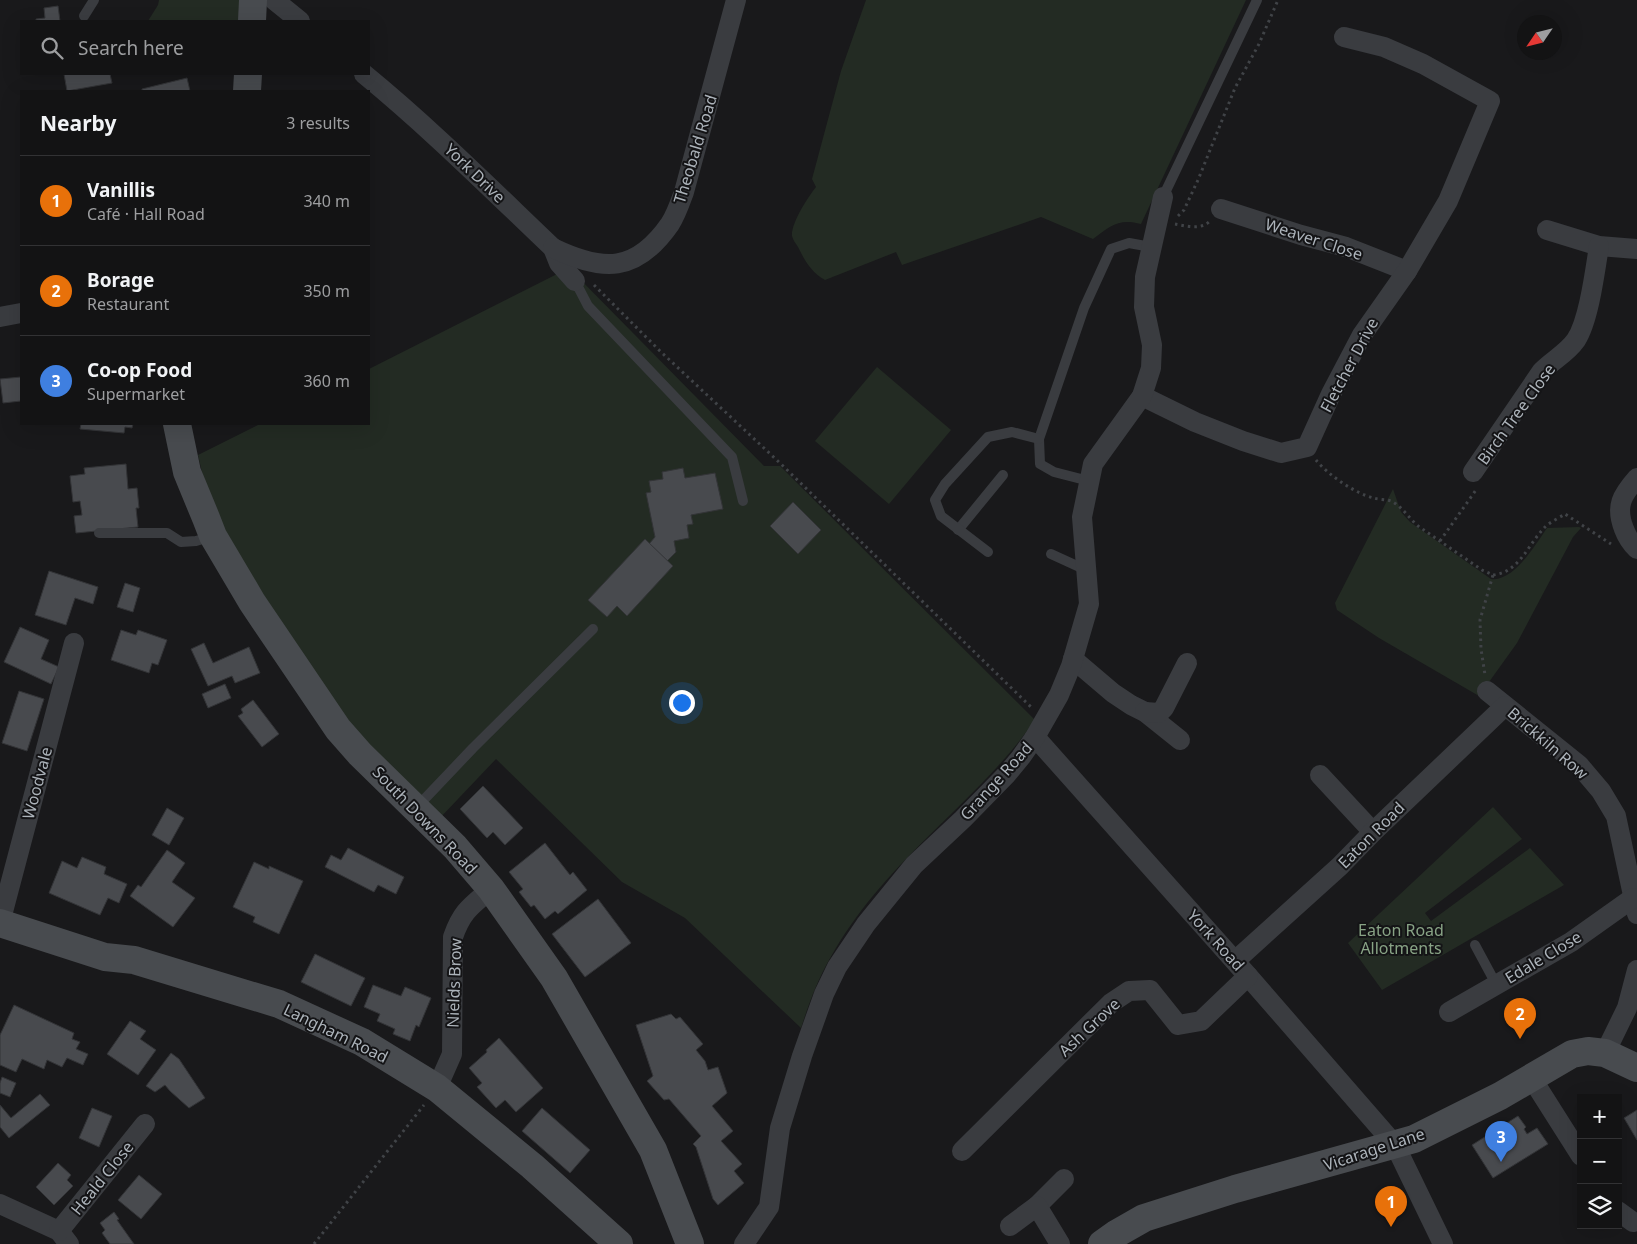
<!DOCTYPE html>
<meta charset="utf-8">
<style>
:root{--surface:#131314;--page:#202022;--text:#f1f3f6;--muted:#9d9ea0;--line:#323234;--accent:#1a73e8}
body{margin:0;font-family:"Noto Sans",sans-serif;background:var(--page);color:var(--text)}
.controls{position:absolute;right:15px;bottom:15px;display:grid;overflow:hidden;border-radius:0px;box-shadow:0 5px 20px #0002}
.controls button{width:45px;height:45px;display:grid;place-items:center;padding:0;border:0;border-bottom:1px solid var(--line);background:var(--surface);color:var(--text);font:25px sans-serif}
.compass{position:absolute;left:1517px;top:15px;width:45px;height:45px;border-radius:50%;background:var(--surface);box-shadow:0 5px 20px #0002;rotate:235deg}
.you{position:absolute;left:681px;top:702px;width:18px;height:18px;margin:-12px;border:4px solid #fff;border-radius:50%;background:#1a73e8;box-shadow:0 0 0 8px #1a73e833}
.badge{display:grid;place-items:center;width:32px;height:32px;border-radius:50%;background:var(--accent);color:#fff;font-size:16px;font-weight:700}
.pin{position:absolute;translate:-50% -41px;filter:drop-shadow(0 1px 2px #0008)}
.pin::after{content:'';position:absolute;top:26px;width:18px;height:15px;background:inherit;clip-path:polygon(0 0,100% 0,50% 100%)}
.list{margin:0;padding:0;list-style:none}
h2{display:flex;justify-content:space-between;align-items:center;height:65px;margin:0;padding:0 20px;font-size:21px}
h2 small{font-size:16px;font-weight:400;color:var(--muted)}
.list li{display:grid;grid-template-columns:32px 1fr auto;gap:15px;align-items:center;box-sizing:border-box;height:90px;padding:0 20px;border-top:1px solid var(--line)}
.list b{display:block;font-size:19px;white-space:nowrap}
.list p{margin:0;font-size:16px;white-space:nowrap;color:var(--muted)}
.list em{font-size:16px;font-style:normal;color:var(--muted)}
.icon{flex:none;width:28px;height:28px;fill:none;stroke:currentColor;stroke-width:2;stroke-linecap:round;stroke-linejoin:round}
.map{position:relative;flex:none;width:1637px;height:1244px;overflow:hidden}
.search{position:absolute;background:var(--surface);box-shadow:0 5px 20px #0002;left:20px;top:20px;width:350px;height:55px;display:flex;align-items:center;gap:12px;box-sizing:border-box;padding:0 18px;border-radius:0px;color:var(--muted);font-size:19px}
.panel{position:absolute;background:var(--surface);box-shadow:0 5px 20px #0002;left:20px;top:90px;width:350px;height:335px;border-radius:0px}
.map>svg:first-child{display:block}
.green{fill:#232b23}
.building{fill:#484a4e;stroke:#333437}
.lines{fill:none;stroke-linecap:round;stroke-linejoin:round}
.path{stroke:#404347;stroke-width:3;stroke-dasharray:2.5 4;stroke-linecap:butt}
.lane{stroke:#3a3c40;stroke-width:10}
.street{stroke:#3a3c40;stroke-width:20}
.secondary{stroke:#484b4f;stroke-width:28}
.labels{text-anchor:middle;stroke-width:4;stroke-linejoin:round;paint-order:stroke}
.street-label{font-size:16px;fill:#acb3ba;stroke:#141416}
.park-label{font-size:16px;fill:#88a385;stroke:#141416}
</style>
<div class="map">
<svg width="1637" height="1244" viewBox="0 0 1637 1244">
<rect width="100%" height="100%" fill="#19191b"/>
<g class="green">
<polygon points="159,0 244,0 243,21 148,21 158,5"/>
<path d="M866 0H1246L1141 224C1119 218 1110 226 1093 239L1041 217 902 265 896 252 825 280C811 272 805 261 798 247 796 244 793 240 792 236 791 223 808 197 816 187L812 179 841 71Z"/>
<path d="M569 268 764 466H780L1035 720C999 772 950 813 906 859 871 895 839 936 818 982 811 997 806 1013 801 1028L685 918 622 882 496 759 439 819 399 781 339 710 231 546 204 481 198 455 260 424H369V369Z"/>
<polygon points="877,367 951,430 889,504 815,441"/>
<path d="M1393 489 1401 512 1410 522 1491 579C1514 582 1535 545 1547 528L1579 527 1581 528 1573 537 1517 643 1479 696 1379 638 1337 610 1335 603Z"/>
<polygon points="1493,807 1522,839 1425,913 1431,921 1530,848 1564,885 1382,990 1348,943"/>
</g>
<g class="building">
<polygon points="58,6 60,21 36,21 36,19 45,18 44,8"/>
<polygon points="64,74 110,74 112,83 67,91"/>
<polygon points="187,78 190,91 142,91 142,89"/>
<polygon points="21,377 21,401 3,403 0,379"/>
<polygon points="81,424 133,424 132,428 125,427 124,433 80,429"/>
<polygon points="126,464 128,489 137,488 139,508 136,508 138,527 76,533 74,516 82,515 80,501 73,502 70,476 85,474 84,468"/>
<polygon points="683,468 685,478 715,473 723,509 691,515 693,524 687,525 689,538 674,541 676,552 667,561 649,544 655,537 646,493 651,492 649,481 663,479 662,472"/>
<polygon points="793,502 821,530 798,554 770,526"/>
<polygon points="645,539 673,566 627,616 617,606 607,617 588,600"/>
<polygon points="49,571 98,587 93,604 75,598 66,625 35,615"/>
<polygon points="125,583 140,588 133,612 117,607"/>
<polygon points="20,627 49,640 41,659 59,667 51,684 4,662"/>
<polygon points="121,630 136,635 138,630 167,640 158,665 152,663 149,673 111,660"/>
<polygon points="204,643 213,663 249,647 260,673 235,683 232,676 208,686 191,649"/>
<polygon points="225,684 231,698 208,708 202,694"/>
<polygon points="19,691 44,699 27,751 2,743"/>
<polygon points="253,700 279,734 262,747 238,716 243,713 241,709"/>
<polygon points="483,786 523,828 505,845 493,832 487,838 460,809"/>
<polygon points="167,808 184,818 169,845 152,835"/>
<polygon points="545,843 570,875 573,872 587,890 558,914 555,911 545,919 534,905 531,907 519,892 523,889 509,872"/>
<polygon points="348,848 404,877 396,894 378,885 374,892 325,867 331,855 341,860"/>
<polygon points="167,850 185,863 172,882 195,898 173,927 130,896 138,885 141,887"/>
<polygon points="82,857 106,867 104,874 127,884 119,903 108,898 100,915 49,893 62,861 77,868"/>
<polygon points="254,862 269,869 269,866 303,881 279,934 253,922 255,917 233,907"/>
<polygon points="598,899 631,943 585,977 552,934"/>
<polygon points="315,954 365,978 351,1006 301,982"/>
<polygon points="373,985 401,996 405,987 431,998 419,1027 416,1025 410,1041 393,1034 395,1029 377,1021 380,1014 364,1007"/>
<polygon points="14,1005 74,1033 72,1039 80,1042 76,1049 88,1054 83,1065 67,1058 62,1067 47,1060 44,1069 22,1059 16,1072 0,1065 0,1035"/>
<polygon points="671,1014 676,1019 680,1017 703,1044 696,1050 705,1061 708,1070 718,1067 727,1093 712,1106 733,1131 721,1141 742,1164 734,1171 744,1183 718,1205 713,1199 696,1147 693,1144 701,1136 669,1099 664,1100 647,1081 653,1076 636,1025"/>
<polygon points="130,1021 146,1031 140,1039 156,1050 138,1075 107,1054"/>
<polygon points="499,1038 543,1088 516,1112 505,1100 496,1108 477,1087 482,1083 469,1068 487,1052 486,1050"/>
<polygon points="171,1053 179,1059 205,1098 189,1108 170,1091 165,1085 155,1092 146,1086"/>
<polygon points="2,1077 16,1083 10,1097 0,1093 0,1083"/>
<polygon points="40,1094 50,1105 9,1138 0,1127 0,1105 11,1118"/>
<polygon points="92,1108 112,1116 99,1147 79,1138"/>
<polygon points="542,1108 590,1150 570,1173 522,1131"/>
<polygon points="1637,1110 1637,1140 1624,1118"/>
<polygon points="1518,1116 1526,1127 1524,1129 1527,1134 1537,1128 1548,1144 1493,1178 1472,1145"/>
<polygon points="58,1163 71,1175 67,1180 73,1186 54,1205 36,1187"/>
<polygon points="139,1175 162,1194 141,1219 118,1200"/>
<polygon points="114,1212 119,1219 117,1220 134,1244 110,1244 102,1233 105,1230 100,1223"/>
</g>
<g class="lines">
<g class="path">
<polyline points="1178,216 1184,210 1198,180 1235,88 1259,44 1278,0"/>
<path d="M1175 224C1186 226 1200 230 1209 222"/>
<polyline points="594,285 660,351 781,464 1032,708"/>
<path d="M1316 460C1328 475 1356 494 1374 498 1380 500 1388 499 1393 502 1403 508 1409 518 1418 526L1482 570 1493 575 1480 620 1481 649 1485 675"/>
<polyline points="1440,541 1476,490"/>
<path d="M1493 575C1520 572 1528 544 1545 527 1550 522 1559 518 1565 514L1611 544"/>
<polyline points="314,1244 424,1105"/>
</g>
<g class="lane">
<polyline points="84,16 94,0"/>
<polyline points="1163,197 1257,0"/>
<polyline points="575,281 588,306 732,457 743,501"/>
<polyline points="1089,481 1054,472 1040,464 1039,439 1084,308 1111,249 1129,243 1151,247"/>
<polyline points="958,530 1003,475"/>
<polyline points="99,533 167,533 181,542 196,541 213,536"/>
<polyline points="988,552 941,516 935,500 945,484 988,437 1012,432 1039,439"/>
<polyline points="1051,554 1086,570"/>
<polyline points="416,808 473,748 593,629"/>
<polyline points="1475,945 1496,984"/>
</g>
<g class="street">
<polyline points="274,0 300,21"/>
<path d="M364 74C430 128 491 189 553 248L559 263 575 281"/>
<polyline points="1221,209 1301,235 1346,247 1407,271"/>
<polyline points="1547,230 1599,246 1637,249"/>
<path d="M553 248C603 272 636 273 670 224 676 215 680 203 684 192L736 0"/>
<polyline points="0,317 21,313"/>
<polyline points="1142,396 1195,422 1243,441 1281,453 1307,447 1331,394 1362,335 1407,271 1448,201 1490,101 1423,64 1384,47 1344,37"/>
<path d="M1473 472 1542 371C1553 360 1567 353 1576 340 1589 320 1595 271 1599 246"/>
<path d="M1637 478C1622 495 1615 506 1624 529 1627 537 1630 542 1637 549"/>
<polyline points="1073,659 1113,693 1131,705 1145,712 1180,740"/>
<polyline points="1487,691 1579,765 1601,791 1616,816 1637,914"/>
<polyline points="1145,712 1159,713 1164,708 1187,663"/>
<polyline points="1035,737 1248,976 1395,1145 1443,1244"/>
<polyline points="1320,775 1373,832"/>
<polyline points="0,923 74,643"/>
<polyline points="1235,961 1340,866 1373,832 1505,706"/>
<polyline points="1449,1012 1571,942 1633,898"/>
<polyline points="1605,1053 1627,1008 1637,970"/>
<polyline points="1531,1077 1581,1156"/>
<path d="M437 1088 452 1054 453 937C462 911 471 906 491 889"/>
<polyline points="962,1151 1111,1003 1129,991 1150,990 1178,1025 1201,1021 1248,976"/>
<polyline points="0,1204 59,1231 69,1244"/>
<polyline points="1037,1206 1064,1179"/>
<polyline points="1618,1211 1633,1222"/>
<polyline points="1010,1226 1037,1206 1060,1244"/>
<polyline points="59,1231 145,1124"/>
<polyline points="744,1244 769,1207 780,1128 802,1056 824,994 837,967 866,924 914,865 963,819 1007,774 1021,757 1035,737 1059,695 1071,666 1089,604 1082,517 1093,464 1142,396 1151,368 1152,345 1144,307 1145,277 1163,197"/>
</g>
<g class="secondary">
<polyline points="252,21 253,0"/>
<polyline points="247,91 248,74"/>
<polyline points="177,424 187,472 206,518 213,536 252,602 338,729 360,754 455,847 491,889 554,978 653,1150 690,1244"/>
<polyline points="0,923 105,957 134,960 279,1004 362,1042 437,1088 532,1166 619,1244"/>
<polyline points="1102,1244 1116,1234 1144,1218 1235,1189 1414,1139 1500,1096 1572,1054 1588,1051 1605,1053 1637,1068"/>
</g>
</g>
<g class="labels">
<g class="street-label">
<text transform="translate(695 149) rotate(-73)" y="6">Theobald Road</text>
<text transform="translate(475 173) rotate(44)" y="6">York Drive</text>
<text transform="translate(1314 239) rotate(18)" y="6">Weaver Close</text>
<text transform="translate(1349 365) rotate(-62)" y="6">Fletcher Drive</text>
<text transform="translate(1516 414) rotate(-54)" y="6">Birch Tree Close</text>
<text transform="translate(1548 743) rotate(41)" y="6">Brickkiln Row</text>
<text transform="translate(996 781) rotate(-48)" y="6">Grange Road</text>
<text transform="translate(37 783) rotate(-75)" y="6">Woodvale</text>
<text transform="translate(425 820) rotate(46)" y="6">South Downs Road</text>
<text transform="translate(1371 835) rotate(-45)" y="6">Eaton Road</text>
<text transform="translate(1216 940) rotate(48)" y="6">York Road</text>
<text transform="translate(1543 957) rotate(-31)" y="6">Edale Close</text>
<text transform="translate(454 983) rotate(-88)" y="6">Nields Brow</text>
<text transform="translate(1089 1027) rotate(-43)" y="6">Ash Grove</text>
<text transform="translate(336 1033) rotate(26)" y="6">Langham Road</text>
<text transform="translate(1374 1149) rotate(-18)" y="6">Vicarage Lane</text>
<text transform="translate(102 1178) rotate(-51)" y="6">Heald Close</text>
</g>
<g class="park-label">
<text x="1401" y="936">Eaton Road<tspan x="1401" dy="18">Allotments</tspan></text>
</g>
</g>
</svg>
<div class="controls">
<button>+</button>
<button>−</button>
<button><svg class="icon" aria-label="layers" viewBox="0 0 24 24"><path d="M12 4l9 5-9 5-9-5zM3 14l9 5 9-5"/></svg></button>
</div>
<svg class="compass" viewBox="-18 -18 36 36"><path d="M0-13l5 13h-10z" fill="#e53935"/><path d="M0 13l5-13h-10z" fill="#9d9ea0"/></svg>
<div class="you"></div>
<div class="pin badge" style="left:1391px;top:1227px;background:#e8710a">1</div>
<div class="pin badge" style="left:1520px;top:1039px;background:#e8710a">2</div>
<div class="pin badge" style="left:1501px;top:1162px;background:#3f7fe0">3</div>
<div class="search"><svg class="icon" aria-label="search" viewBox="0 0 24 24"><circle cx="10" cy="10" r="6"/><path d="M15 15l6 6"/></svg>Search here</div>
<section class="panel">
<h2>Nearby<small>3 results</small></h2>
<ul class="list">
<li><span class="badge" style="background:#e8710a">1</span><div><b>Vanillis</b><p>Café · Hall Road</p></div><em>340 m</em></li>
<li><span class="badge" style="background:#e8710a">2</span><div><b>Borage</b><p>Restaurant</p></div><em>350 m</em></li>
<li><span class="badge" style="background:#3f7fe0">3</span><div><b>Co-op Food</b><p>Supermarket</p></div><em>360 m</em></li>
</ul>
</section>
</div>
